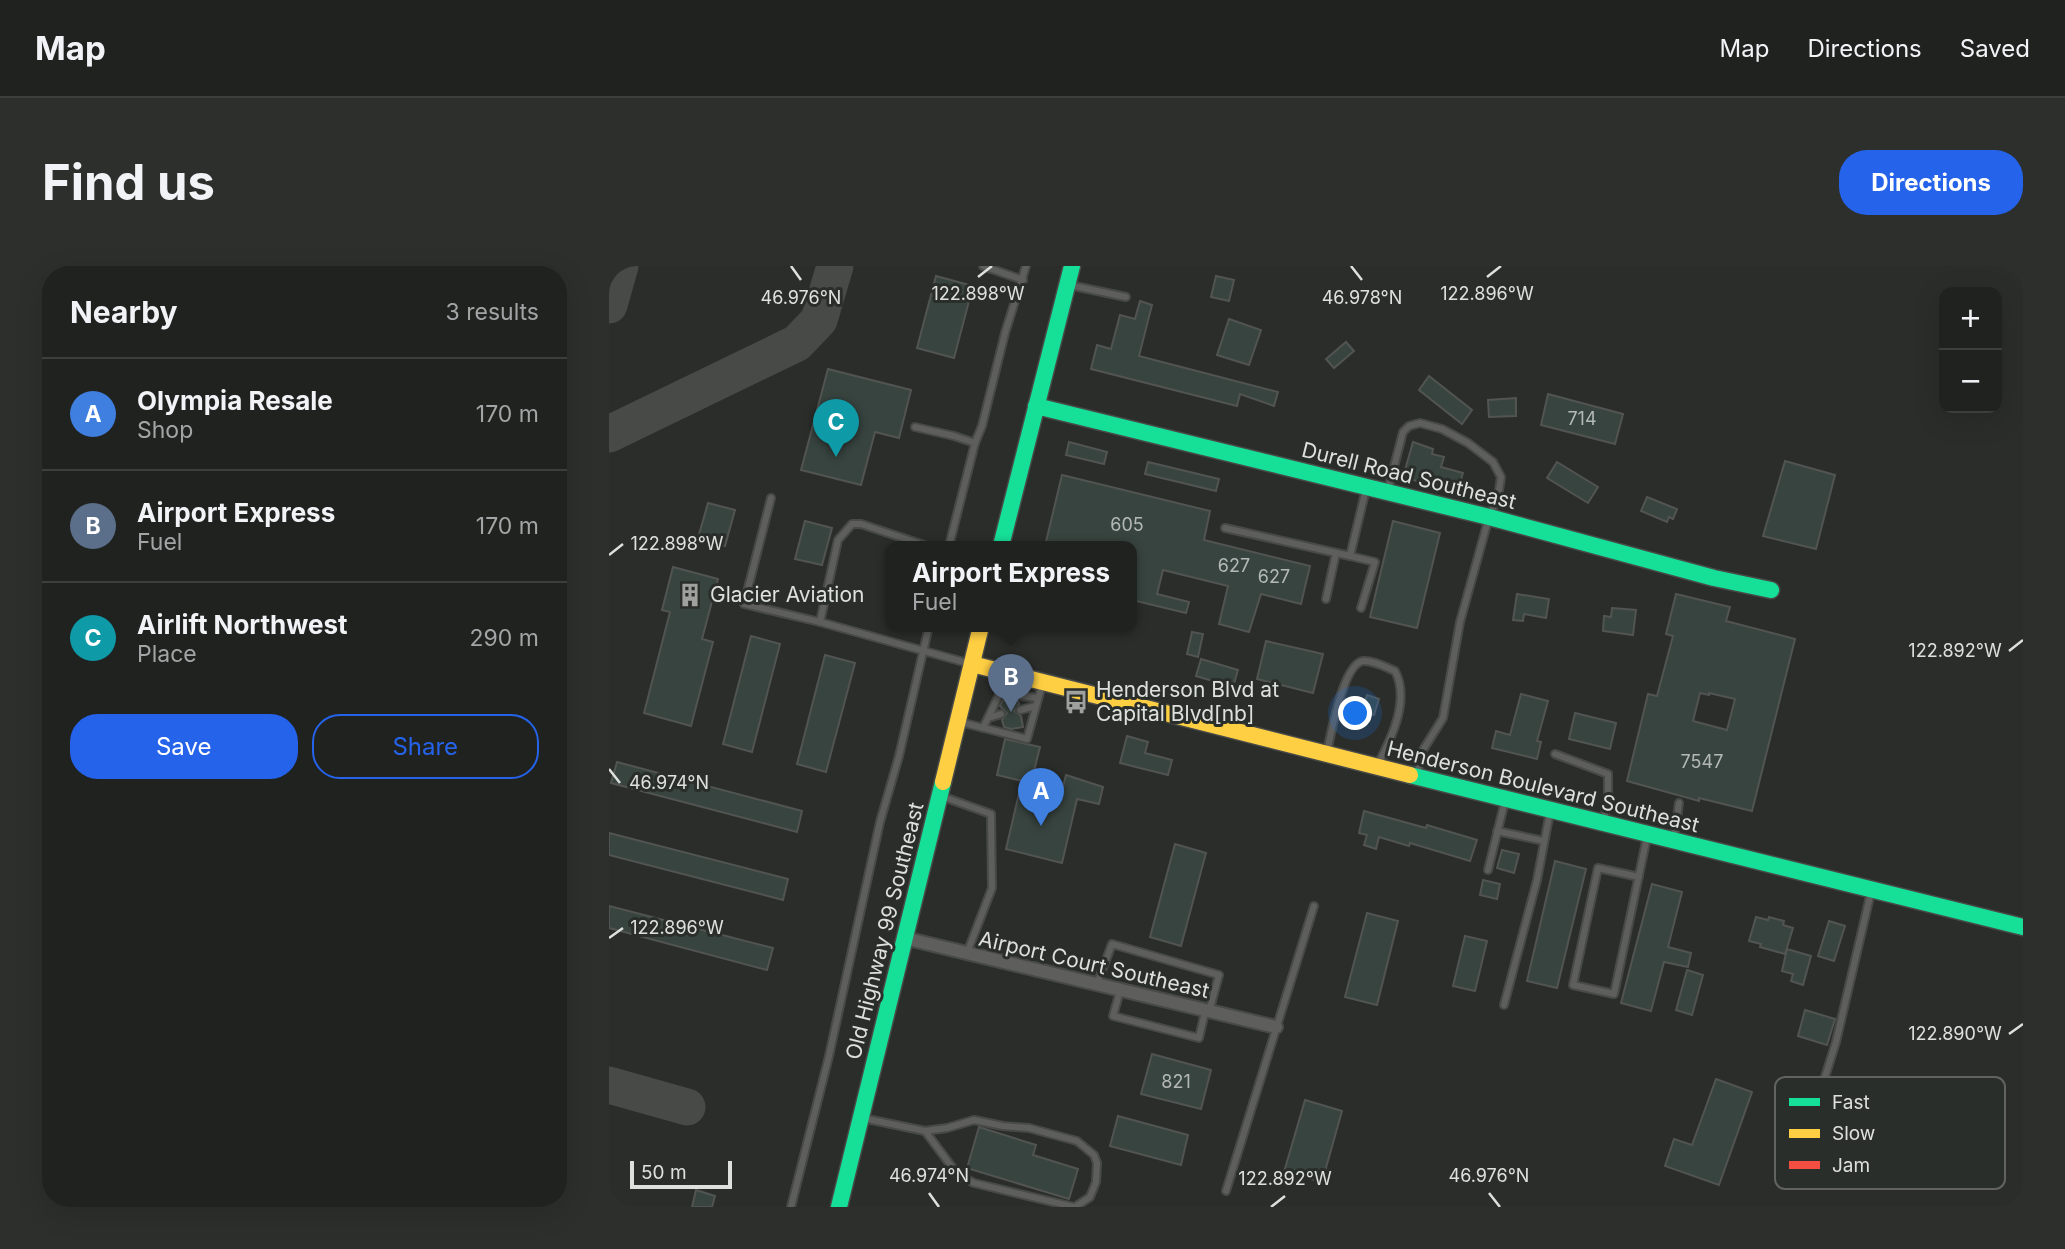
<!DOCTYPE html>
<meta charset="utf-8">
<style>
:root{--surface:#202220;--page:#2d2f2d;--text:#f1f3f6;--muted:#a2a4a5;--line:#3d3f3e;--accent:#2563eb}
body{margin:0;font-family:Inter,sans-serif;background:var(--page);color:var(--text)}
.controls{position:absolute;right:21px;top:21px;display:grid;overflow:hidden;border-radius:14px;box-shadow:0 7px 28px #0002}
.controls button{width:63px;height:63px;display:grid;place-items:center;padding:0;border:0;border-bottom:2px solid var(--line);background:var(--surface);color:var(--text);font:35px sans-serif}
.scale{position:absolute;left:21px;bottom:18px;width:102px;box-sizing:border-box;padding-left:7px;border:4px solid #dde0dd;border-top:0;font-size:19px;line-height:24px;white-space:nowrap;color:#dde0dd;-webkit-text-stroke:5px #2a2e2a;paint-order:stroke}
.you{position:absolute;left:747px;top:448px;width:24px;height:24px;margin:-18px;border:5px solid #fff;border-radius:50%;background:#1a73e8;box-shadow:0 0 0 10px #1a73e833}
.badge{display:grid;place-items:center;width:46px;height:46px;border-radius:50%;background:var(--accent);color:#fff;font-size:23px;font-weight:700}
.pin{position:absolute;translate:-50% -58px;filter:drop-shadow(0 2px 4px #0008)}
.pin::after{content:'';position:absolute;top:37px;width:24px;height:21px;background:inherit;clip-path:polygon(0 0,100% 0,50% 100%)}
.popup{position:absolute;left:276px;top:275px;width:252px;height:91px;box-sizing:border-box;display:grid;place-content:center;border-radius:14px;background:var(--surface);filter:drop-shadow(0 2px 5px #0005);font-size:23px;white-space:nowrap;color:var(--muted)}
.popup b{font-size:26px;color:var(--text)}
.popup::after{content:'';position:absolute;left:50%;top:100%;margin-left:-14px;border:14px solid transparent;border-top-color:var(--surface)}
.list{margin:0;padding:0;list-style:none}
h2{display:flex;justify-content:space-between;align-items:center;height:91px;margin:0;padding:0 28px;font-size:30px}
h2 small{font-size:23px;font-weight:400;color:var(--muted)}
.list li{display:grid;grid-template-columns:46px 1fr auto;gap:21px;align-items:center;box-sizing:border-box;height:112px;padding:0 28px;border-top:2px solid var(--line)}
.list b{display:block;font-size:26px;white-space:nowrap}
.list p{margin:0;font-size:23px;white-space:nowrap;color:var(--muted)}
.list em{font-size:23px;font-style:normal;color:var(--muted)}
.actions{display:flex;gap:14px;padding:21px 28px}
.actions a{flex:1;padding:16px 0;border:2px solid var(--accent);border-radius:28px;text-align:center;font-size:24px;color:var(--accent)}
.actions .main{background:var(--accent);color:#fff}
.map{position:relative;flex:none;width:1414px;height:941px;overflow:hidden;border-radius:28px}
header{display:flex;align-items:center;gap:42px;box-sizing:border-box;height:98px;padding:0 35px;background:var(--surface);border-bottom:2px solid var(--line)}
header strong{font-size:33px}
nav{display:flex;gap:38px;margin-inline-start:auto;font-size:24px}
.intro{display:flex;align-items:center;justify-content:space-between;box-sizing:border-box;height:168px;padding:0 42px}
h1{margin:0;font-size:49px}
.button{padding:18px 32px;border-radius:28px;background:var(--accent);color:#fff;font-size:24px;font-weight:700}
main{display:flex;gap:42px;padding:0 42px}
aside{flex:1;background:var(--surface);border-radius:28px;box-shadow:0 7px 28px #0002}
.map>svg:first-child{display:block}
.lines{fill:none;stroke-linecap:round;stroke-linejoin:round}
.taxiway{stroke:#484a48;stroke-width:37}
.building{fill:#384440;stroke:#525452;stroke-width:2;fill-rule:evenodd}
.lane-casing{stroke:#474a47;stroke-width:10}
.street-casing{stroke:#474a47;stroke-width:16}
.fast-casing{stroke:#474a47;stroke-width:19}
.slow-casing{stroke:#474a47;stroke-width:19}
.lane{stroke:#5e5e5d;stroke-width:6}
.street{stroke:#5e5e5d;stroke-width:12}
.fast{stroke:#16e098;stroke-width:16}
.slow{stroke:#ffcf43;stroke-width:16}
.ticks{fill:none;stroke:#dde0dd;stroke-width:2.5}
.labels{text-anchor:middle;stroke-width:6;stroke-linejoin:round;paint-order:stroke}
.number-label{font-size:18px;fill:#b4b9b6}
.street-label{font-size:21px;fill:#dde0dd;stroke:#2a2e2a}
.poi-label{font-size:21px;fill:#dde0dd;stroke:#2a2e2a;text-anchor:start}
.key{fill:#2a2e2a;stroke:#606360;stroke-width:2}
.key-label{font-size:19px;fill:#dde0dd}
.ticks-label{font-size:18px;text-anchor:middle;fill:#dde0dd;stroke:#2a2e2a;stroke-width:6;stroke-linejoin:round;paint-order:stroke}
</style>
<header>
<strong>Map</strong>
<nav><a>Map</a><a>Directions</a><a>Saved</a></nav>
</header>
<div class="intro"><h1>Find us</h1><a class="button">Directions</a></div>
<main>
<aside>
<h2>Nearby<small>3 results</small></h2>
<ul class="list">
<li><span class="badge" style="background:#3f7fe0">A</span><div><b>Olympia Resale</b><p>Shop</p></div><em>170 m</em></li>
<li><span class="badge" style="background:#5c6f8a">B</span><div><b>Airport Express</b><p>Fuel</p></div><em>170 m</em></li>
<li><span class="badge" style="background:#0f9aa8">C</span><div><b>Airlift Northwest</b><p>Place</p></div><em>290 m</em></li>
</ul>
<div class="actions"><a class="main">Save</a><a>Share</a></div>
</aside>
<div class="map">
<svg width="1414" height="941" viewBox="0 0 1414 941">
<rect width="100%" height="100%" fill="#2b2d2b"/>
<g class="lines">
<g class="taxiway">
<polyline points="0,39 11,0"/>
<polyline points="0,168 188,77 210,54 226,0"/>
<polyline points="0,819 78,841"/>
</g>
</g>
<g class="building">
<polygon points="327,10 364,20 345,92 308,82"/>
<polygon points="607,10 625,14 620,35 602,31"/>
<polygon points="531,35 543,39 530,90 669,126 665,140 631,128 628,140 482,103 488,79 502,83 511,49 526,53"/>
<polygon points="620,53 652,64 640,99 608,89"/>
<polygon points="737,76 745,85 725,102 717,93"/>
<polygon points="219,103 302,124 290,172 266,166 252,219 192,204"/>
<polygon points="820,110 863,144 853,158 810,124"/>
<polygon points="939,128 1014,148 1006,178 932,159"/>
<polygon points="907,132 907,150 880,151 879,134"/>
<polygon points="460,176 498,186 495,198 457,189"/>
<polygon points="804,176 824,183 823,188 835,191 832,201 854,207 848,227 794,211"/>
<polygon points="1176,195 1226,209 1207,283 1154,270"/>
<polygon points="539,196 610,213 607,225 536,208"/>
<polygon points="948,196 989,221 979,237 938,212"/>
<polygon points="453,209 601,245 595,274 701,300 692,338 652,328 640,366 610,358 619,320 554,304 548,328 580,336 577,347 523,334 523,280 436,280"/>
<polygon points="1038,231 1068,243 1064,253 1060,251 1058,256 1032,245"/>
<polygon points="99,237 126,244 116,280 89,272"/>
<polygon points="196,255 223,262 213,299 186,293"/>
<polygon points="784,255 831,267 808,362 761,351"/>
<polygon points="64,301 109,313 93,373 104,376 82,460 35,447 61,346 53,344"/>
<polygon points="908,328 940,333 937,352 915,348 914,355 904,354"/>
<path d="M1067 328 1121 341 1117 355 1186 373 1143 545 1090 532V535L1018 515 1039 428 1048 430 1064 370 1057 368ZM1091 427 1100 429V427L1126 433 1118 464 1084 455Z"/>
<polygon points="1003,342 1027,344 1024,369 994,365 995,350 1002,351"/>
<polygon points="583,366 594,368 589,391 578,388"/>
<polygon points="142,370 171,378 143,486 114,478"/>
<polygon points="657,375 714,388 704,427 648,413"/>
<polygon points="216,389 246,397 217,506 188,498"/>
<polygon points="592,393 629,404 624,421 587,410"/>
<polygon points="912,428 939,435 928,475 932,476 928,493 883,482 887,465 901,469"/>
<polygon points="758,429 770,433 765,449 753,445"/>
<polygon points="394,434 409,435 410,438 405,445 412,450 414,461 402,463 395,461 393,454 398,447 391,440"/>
<polygon points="966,447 1007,457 1001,483 960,473"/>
<polygon points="518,470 539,476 536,487 563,494 559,509 511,497"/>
<polygon points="396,473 431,481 422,517 388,509"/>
<polygon points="8,496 193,545 188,566 2,517"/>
<polygon points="457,509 494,521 490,538 468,533 453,597 397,583 411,523 451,533"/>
<polygon points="755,545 817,562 818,559 868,574 861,595 801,577 800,580 770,571 767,583 755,579 758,569 750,567"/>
<polygon points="0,567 179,613 174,634 0,589"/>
<polygon points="566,578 597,587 572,680 541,671"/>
<polygon points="893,584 910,588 905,607 888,602"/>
<polygon points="946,595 977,603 948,722 918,715"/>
<polygon points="874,614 891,618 888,633 871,629"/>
<polygon points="1043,618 1073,626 1059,681 1082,687 1079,701 1055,696 1042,745 1012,737"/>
<polygon points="0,640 164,682 158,704 0,662"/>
<polygon points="758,647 789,655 768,739 736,731"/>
<polygon points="1147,651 1159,654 1160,651 1175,655 1174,659 1184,662 1176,688 1151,681 1152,678 1140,675"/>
<polygon points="1220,655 1236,660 1225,695 1209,690"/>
<polygon points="856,670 878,675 866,725 844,720"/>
<polygon points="1178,683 1202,690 1194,719 1182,715 1184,708 1173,705"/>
<polygon points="1078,704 1094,709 1083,749 1067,744"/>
<polygon points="1196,744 1226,753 1218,779 1189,770"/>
<polygon points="543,788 602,804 592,843 532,828"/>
<polygon points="1107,813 1143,826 1110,919 1056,900 1065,873 1083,879"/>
<polygon points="1173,826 1198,833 1194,846 1169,840"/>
<polygon points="696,834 733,845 713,916 675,906"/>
<polygon points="509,850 579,869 572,899 501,880"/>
<polygon points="370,861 427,879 424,889 469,903 460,933 358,902"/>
<polygon points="87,924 106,930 103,941 83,941"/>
</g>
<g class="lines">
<g class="lane-casing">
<g id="lane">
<polyline points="374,0 414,14"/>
<polyline points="460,19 517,31"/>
<polyline points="306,161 345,170 366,177 340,280"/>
<polyline points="366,177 373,160 396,67 417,0"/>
<polyline points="779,224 794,166 800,160 811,157 833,163 859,177 884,196 892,211 889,231 880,251 851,356 834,452 814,484 808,509"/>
<polyline points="162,232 135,338 211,356"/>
<polyline points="616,262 741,290"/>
<polyline points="318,280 252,258 243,258 229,274 211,356 362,398"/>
<polyline points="717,333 727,287"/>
<polyline points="752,342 766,296 741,290 757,223"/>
<polyline points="411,444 427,440"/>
<polyline points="379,452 392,448"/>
<polyline points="351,456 418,473 433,419"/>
<polyline points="374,462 391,427 429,432"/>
<path d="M718 486C722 468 734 398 754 395 764 394 776 401 786 405 801 433 783 472 769 498"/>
<polyline points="946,488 999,508 999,527 995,556"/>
<polyline points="332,530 382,548 383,622 358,687"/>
<polyline points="888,565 935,575"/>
<polyline points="1065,574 1070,537"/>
<polyline points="879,604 896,535"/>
<polyline points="1030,611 989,602 964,719 1005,728 1038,571"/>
<polyline points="488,718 503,678 610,709 600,746"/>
<polyline points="511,725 504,750 590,772 596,746"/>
<polyline points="895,739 928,614 941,546"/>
<polyline points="253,852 316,865 338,862 365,854 394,860 420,862 468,875 485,889 488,897 487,916 481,931 466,941"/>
<polyline points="316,865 349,909 365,917 465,941"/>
<polyline points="1171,915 1187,903 1227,776 1262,626"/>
<polyline points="617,925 705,640"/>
<polyline points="182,941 220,790 271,556 290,490 320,360"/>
</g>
</g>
<g class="street-casing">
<polyline id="street" points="295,672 667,761"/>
</g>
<g class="fast-casing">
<g id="fast">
<polyline points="427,140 880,251 1105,312 1162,324"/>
<polyline points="392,280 463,0"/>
<polyline points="801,509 1414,661"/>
<polyline points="230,941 334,516"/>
</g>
</g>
<g class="slow-casing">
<g id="slow">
<polyline points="363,398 801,509"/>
<polyline points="334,516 372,360"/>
</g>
</g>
<use href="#lane" class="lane"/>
<use href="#street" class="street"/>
<use href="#fast" class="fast"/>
<use href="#slow" class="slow"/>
</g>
<path class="ticks" d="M182 0 192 14M742 0 753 14M369 11 383 0M878 11 892 0M0 289 14 278M1400 385 1414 374M0 503 11 517M0 672 14 662M1400 768 1414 758M320 927 330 941M880 927 891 941M662 941 676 930"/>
<defs>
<g id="building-bare" transform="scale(1.89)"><path d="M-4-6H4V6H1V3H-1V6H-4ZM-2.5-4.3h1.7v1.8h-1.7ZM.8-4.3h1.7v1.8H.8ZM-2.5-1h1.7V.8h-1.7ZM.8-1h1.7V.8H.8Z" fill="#9fa19f" stroke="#2a2e2a" stroke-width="2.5" paint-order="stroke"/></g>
<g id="bus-bare" transform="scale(1.89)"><path d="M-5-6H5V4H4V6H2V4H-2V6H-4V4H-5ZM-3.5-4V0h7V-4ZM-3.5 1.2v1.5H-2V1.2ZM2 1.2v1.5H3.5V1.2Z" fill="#9fa19f" stroke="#2a2e2a" stroke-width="2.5" paint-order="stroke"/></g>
</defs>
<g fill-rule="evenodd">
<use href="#building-bare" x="81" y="329"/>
<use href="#bus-bare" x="467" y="436"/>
</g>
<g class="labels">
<g class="number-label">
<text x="973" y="159">714</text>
<text x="518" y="265">605</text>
<text x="625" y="306">627</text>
<text x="665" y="317">627</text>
<text x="1093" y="502">7547</text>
<text x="567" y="822">821</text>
</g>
<g class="street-label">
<text transform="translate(800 210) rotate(14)" y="7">Durell Road Southeast</text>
<text transform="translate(934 521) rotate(14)" y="7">Henderson Boulevard Southeast</text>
<text transform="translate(276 665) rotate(-76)" y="7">Old Highway 99 Southeast</text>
<text transform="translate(485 699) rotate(13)" y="7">Airport Court Southeast</text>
</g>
<g class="poi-label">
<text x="101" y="336">Glacier Aviation</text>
<text x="487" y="431">Henderson Blvd at<tspan x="487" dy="24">Capital Blvd[nb]</tspan></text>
</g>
</g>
<rect x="1166" y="811" width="230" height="112" rx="10" class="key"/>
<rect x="1180" y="832" width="31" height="8" fill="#16e098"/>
<rect x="1180" y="863" width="31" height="9" fill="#ffcf43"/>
<rect x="1180" y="895" width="31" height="8" fill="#f24e42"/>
<g class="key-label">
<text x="1223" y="843">Fast</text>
<text x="1223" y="874">Slow</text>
<text x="1223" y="906">Jam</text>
</g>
<g class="ticks-label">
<text x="369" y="34">122.898°W</text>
<text x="878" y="34">122.896°W</text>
<text x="192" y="38">46.976°N</text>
<text x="753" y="38">46.978°N</text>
<text x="68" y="284">122.898°W</text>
<text x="1346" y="391">122.892°W</text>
<text x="60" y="523">46.974°N</text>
<text x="68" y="668">122.896°W</text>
<text x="1346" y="774">122.890°W</text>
<text x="320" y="916">46.974°N</text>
<text x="880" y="916">46.976°N</text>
<text x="676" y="919">122.892°W</text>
</g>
</svg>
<div class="controls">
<button>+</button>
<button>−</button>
</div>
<div class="scale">50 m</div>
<div class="you"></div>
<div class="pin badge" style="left:432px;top:560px;background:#3f7fe0">A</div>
<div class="pin badge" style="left:402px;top:446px;background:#5c6f8a">B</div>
<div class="popup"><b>Airport Express</b>Fuel</div>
<div class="pin badge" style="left:227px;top:191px;background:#0f9aa8">C</div>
</div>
</main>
